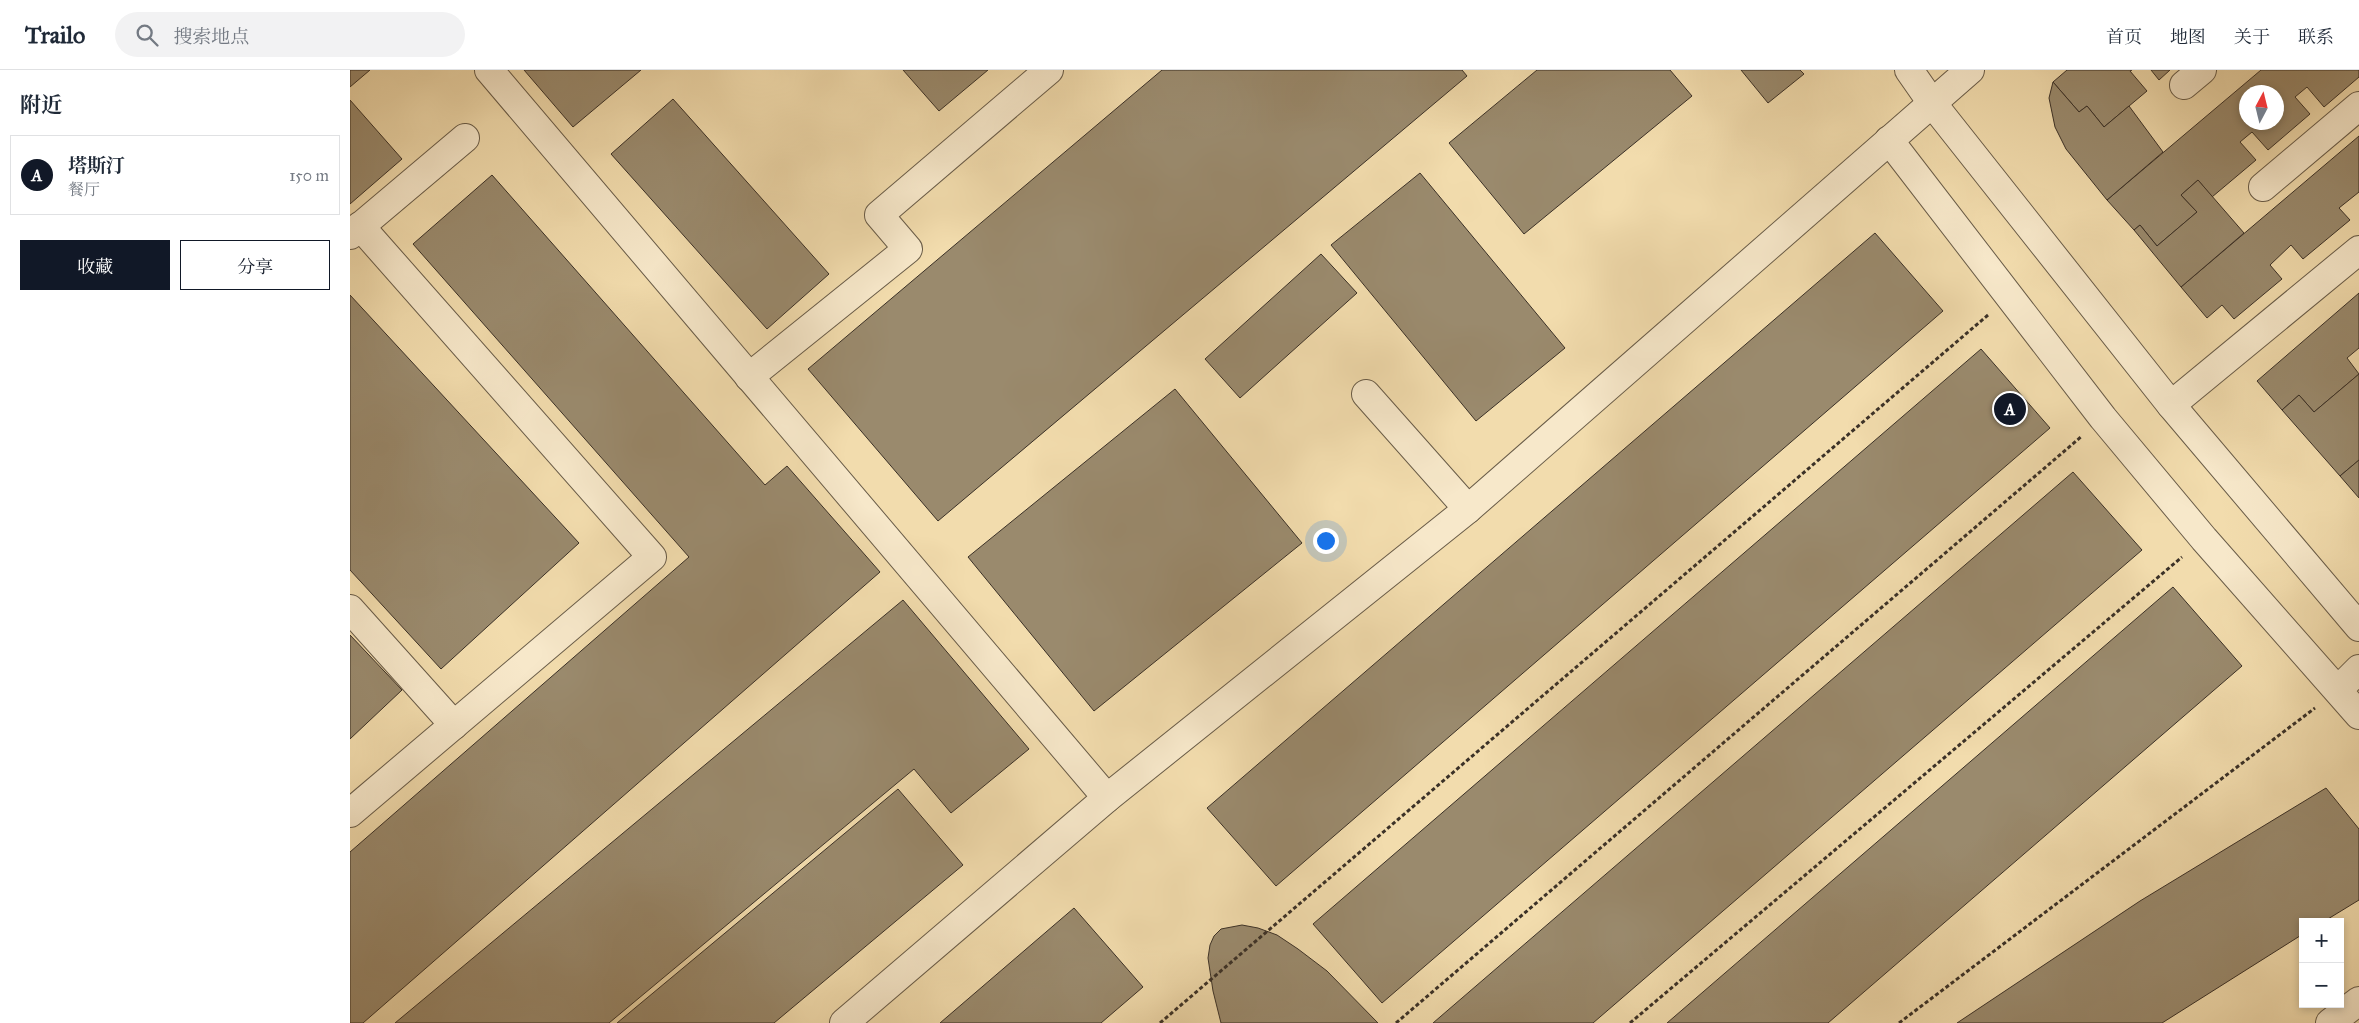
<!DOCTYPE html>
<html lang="zh">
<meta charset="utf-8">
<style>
:root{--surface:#fff;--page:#f2f2f3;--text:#1f2937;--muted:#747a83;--line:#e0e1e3;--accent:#111827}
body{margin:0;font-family:"IM FELL Great Primer","Noto Serif SC",serif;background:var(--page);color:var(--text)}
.controls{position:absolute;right:15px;bottom:15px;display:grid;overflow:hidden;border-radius:0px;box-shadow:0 2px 8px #0003}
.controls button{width:45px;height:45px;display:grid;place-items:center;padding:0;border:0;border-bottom:1px solid var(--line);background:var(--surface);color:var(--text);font:25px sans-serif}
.compass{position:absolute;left:1889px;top:15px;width:45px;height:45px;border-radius:50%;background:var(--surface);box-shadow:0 2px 8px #0003;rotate:7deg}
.you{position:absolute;left:975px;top:470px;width:18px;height:18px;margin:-12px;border:4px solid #fff;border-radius:50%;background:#1a73e8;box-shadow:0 0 0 8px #1a73e833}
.badge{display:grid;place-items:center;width:32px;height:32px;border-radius:50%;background:var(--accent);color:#fff;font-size:16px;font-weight:700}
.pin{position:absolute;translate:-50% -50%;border:2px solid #fff;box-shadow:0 1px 5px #0006}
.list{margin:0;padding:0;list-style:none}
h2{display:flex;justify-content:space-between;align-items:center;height:65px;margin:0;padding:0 20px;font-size:21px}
h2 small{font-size:16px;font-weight:400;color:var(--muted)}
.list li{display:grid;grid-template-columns:32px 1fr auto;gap:15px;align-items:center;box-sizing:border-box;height:80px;margin:0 10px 10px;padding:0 10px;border:1px solid var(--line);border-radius:0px}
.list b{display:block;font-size:19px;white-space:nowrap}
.list p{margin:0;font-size:16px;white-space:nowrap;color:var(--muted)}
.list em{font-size:16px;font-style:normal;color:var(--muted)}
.actions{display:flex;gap:10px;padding:15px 20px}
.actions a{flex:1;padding:11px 0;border:1px solid var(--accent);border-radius:0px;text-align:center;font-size:18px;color:var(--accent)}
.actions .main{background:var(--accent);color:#fff}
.icon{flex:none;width:28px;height:28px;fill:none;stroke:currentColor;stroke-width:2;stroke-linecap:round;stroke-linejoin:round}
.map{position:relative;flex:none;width:2009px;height:953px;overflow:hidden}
header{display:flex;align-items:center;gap:30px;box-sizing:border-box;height:70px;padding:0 25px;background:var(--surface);border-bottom:1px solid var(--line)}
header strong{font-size:24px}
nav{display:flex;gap:28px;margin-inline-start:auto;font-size:18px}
.search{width:350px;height:45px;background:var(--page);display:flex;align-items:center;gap:12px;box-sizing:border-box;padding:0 18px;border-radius:28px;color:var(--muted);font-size:19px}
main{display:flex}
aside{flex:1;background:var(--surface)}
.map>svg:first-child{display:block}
.building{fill:#9a8a6d;stroke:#3b3127;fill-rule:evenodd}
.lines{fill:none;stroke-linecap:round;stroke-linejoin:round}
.minor-casing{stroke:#695c48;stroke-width:30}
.tertiary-casing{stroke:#695c48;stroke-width:30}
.path{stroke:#3b3127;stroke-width:3;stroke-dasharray:4 2.5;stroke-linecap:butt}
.minor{stroke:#f7e8ca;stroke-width:28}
.tertiary{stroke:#f7e8ca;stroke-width:28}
</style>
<header>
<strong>Trailo</strong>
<div class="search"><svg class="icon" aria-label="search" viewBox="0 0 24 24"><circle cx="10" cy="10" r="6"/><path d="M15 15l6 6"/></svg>搜索地点</div>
<nav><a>首页</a><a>地图</a><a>关于</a><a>联系</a></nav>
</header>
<main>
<aside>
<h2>附近<small></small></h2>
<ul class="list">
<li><span class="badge">A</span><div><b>塔斯汀</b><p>餐厅</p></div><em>150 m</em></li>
</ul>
<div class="actions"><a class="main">收藏</a><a>分享</a></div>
</aside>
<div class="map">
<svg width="2009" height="953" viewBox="0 0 2009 953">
<rect width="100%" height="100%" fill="#f2dcad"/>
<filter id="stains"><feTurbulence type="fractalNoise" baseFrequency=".004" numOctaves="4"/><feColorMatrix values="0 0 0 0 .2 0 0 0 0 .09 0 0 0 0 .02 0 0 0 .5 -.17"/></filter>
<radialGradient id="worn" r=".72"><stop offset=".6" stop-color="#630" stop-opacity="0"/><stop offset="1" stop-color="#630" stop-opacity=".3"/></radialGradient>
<g class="building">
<polygon points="0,0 20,0 0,17"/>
<polygon points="174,0 291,0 223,57"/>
<polygon points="553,0 638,0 589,41"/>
<polygon points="812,0 1112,0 1117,6 588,451 458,299"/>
<polygon points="1187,0 1320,0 1342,26 1174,164 1099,73"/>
<polygon points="1391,0 1450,0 1454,4 1418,33"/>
<polygon points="1717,0 1782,0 1780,1 1797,21 1754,57 1737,36 1729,42 1703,12"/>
<polygon points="1801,0 1820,0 1809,10"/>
<path d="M1911 0H2009V7L1974 37 1957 17 1945 27 1960 44 1918 80 1902 62 1890 72 1906 90 1862 127 1848 110 1831 125 1847 142 1807 176 1790 155 1784 160 1757 130ZM1896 22H1926V52H1896Z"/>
<polygon points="1703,12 1729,42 1737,36 1754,57 1779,36 1813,82 1757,130 1716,79 1705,57 1699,28"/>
<polygon points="323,29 479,204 417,259 261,84"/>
<polygon points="0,30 52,89 0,134"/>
<polygon points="2009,66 2009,122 1989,138 2000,150 1953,189 1941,175 1920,195 1932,209 1884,249 1872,235 1857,248 1831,217"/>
<polygon points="1070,103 1215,278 1126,351 981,175"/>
<polygon points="142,105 415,415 437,396 530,502 13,953 0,953 0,782 339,487 63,174"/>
<polygon points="1848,110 1894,163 1831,217 1784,160 1790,155 1807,176 1847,142 1831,125"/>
<polygon points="1525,163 1593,241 926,816 857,738"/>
<polygon points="971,184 1007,223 890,328 855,289"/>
<polygon points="2009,223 2009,278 1997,288 2009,304 1964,342 1949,325 1932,340 1907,311"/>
<polygon points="0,225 229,473 91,599 0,500"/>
<polygon points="1631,279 1700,358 1032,933 963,854"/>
<polygon points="2009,304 2009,390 1990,406 1932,340 1949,325 1964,342"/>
<polygon points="825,319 952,473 744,641 618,487"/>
<polygon points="2009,390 2009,428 1990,406"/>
<polygon points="1723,402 1792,480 1243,953 1083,953"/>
<polygon points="1823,517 1892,596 1478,953 1317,953"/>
<polygon points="553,530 679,679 601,743 564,699 259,953 45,953"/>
<polygon points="0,565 52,620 0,669"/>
<polygon points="1976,718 2009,759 2009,830 1973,852 1953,852 1953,864 1812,953 1607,953 1790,831"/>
<polygon points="548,719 613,795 424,953 267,953"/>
<polygon points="724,838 793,917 751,953 590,953"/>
<polygon points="892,855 908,858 927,865 948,879 977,901 1028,953 871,953 863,921 858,888 860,875 864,866 871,859"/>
</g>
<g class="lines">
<g class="minor-casing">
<g id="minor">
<polyline points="1834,15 1852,0"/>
<polyline points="1539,70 1753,348 1854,469 2009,645"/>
<polyline points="1913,117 2009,36"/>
<polyline points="0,165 115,68"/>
<polyline points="399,307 558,179 529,145 699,0"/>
<polyline points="1016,324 1118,439"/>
<polyline points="1821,335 2009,180"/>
<polyline points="0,539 104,655"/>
<polyline points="1988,620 2009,599"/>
<polyline points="0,743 302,487 10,156"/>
<polyline points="494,953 757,728 1118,439 1620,0"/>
<polyline points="1980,953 2009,931"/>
</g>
</g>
<g class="tertiary-casing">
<g id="tertiary">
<polyline points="139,0 757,728"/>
<polyline points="1559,0 1582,33 1821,335 2009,557"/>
</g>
</g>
<g class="path">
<polyline points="810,953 1638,245"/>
<polyline points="1046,953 1732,366"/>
<polyline points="1280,953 1832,487"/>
<polyline points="1549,953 1965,638"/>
</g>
<use href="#minor" class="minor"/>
<use href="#tertiary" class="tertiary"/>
</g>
<rect width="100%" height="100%" filter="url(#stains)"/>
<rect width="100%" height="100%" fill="url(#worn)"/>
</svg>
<div class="controls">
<button>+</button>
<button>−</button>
</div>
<svg class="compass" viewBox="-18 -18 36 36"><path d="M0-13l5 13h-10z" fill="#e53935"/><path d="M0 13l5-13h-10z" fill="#747a83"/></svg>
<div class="you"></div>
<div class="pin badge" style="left:1660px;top:339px">A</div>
</div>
</main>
